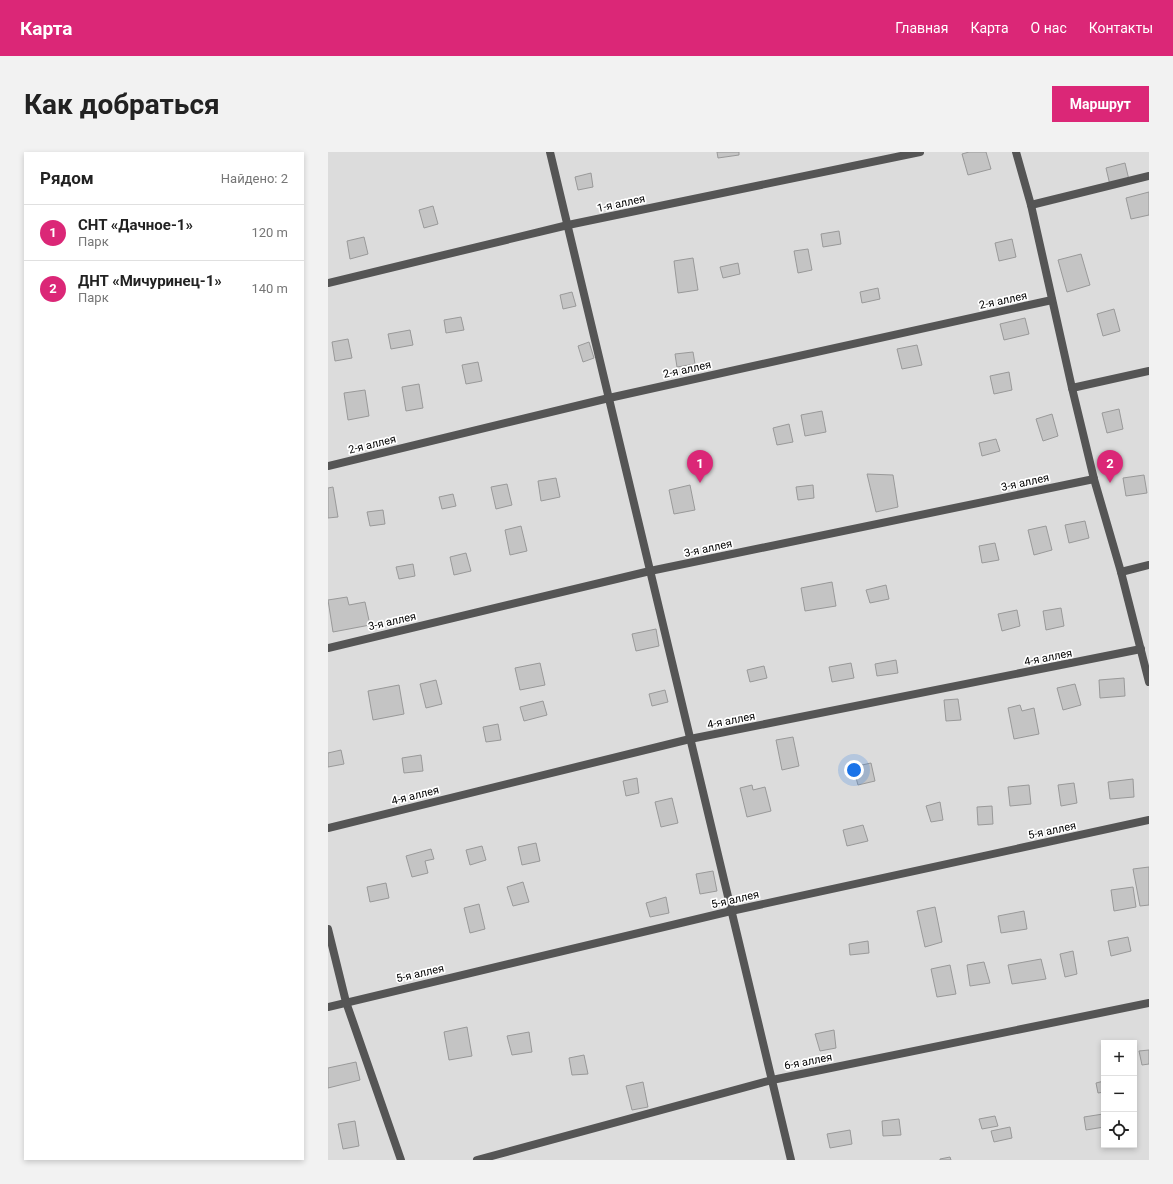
<!DOCTYPE html>
<html lang="ru">
<meta charset="utf-8">
<style>
:root{--surface:#fff;--page:#f2f2f2;--text:#222;--muted:#767676;--line:#e0e0e0;--accent:#db2777}
body{margin:0;font-family:Roboto,sans-serif;background:var(--page);color:var(--text)}
.controls{position:absolute;right:12px;bottom:12px;display:grid;overflow:hidden;border-radius:0px;box-shadow:0 2px 6px #0003}
.controls button{width:36px;height:36px;display:grid;place-items:center;padding:0;border:0;border-bottom:1px solid var(--line);background:var(--surface);color:var(--text);font:20px sans-serif}
.you{position:absolute;left:526px;top:618px;width:14px;height:14px;margin:-10px;border:3px solid #fff;border-radius:50%;background:#1a73e8;box-shadow:0 0 0 6px #1a73e833}
.badge{display:grid;place-items:center;width:26px;height:26px;border-radius:50%;background:var(--accent);color:#fff;font-size:13px;font-weight:700}
.pin{position:absolute;translate:-50% -33px;filter:drop-shadow(0 1px 2px #0008)}
.pin::after{content:'';position:absolute;top:21px;width:14px;height:12px;background:inherit;clip-path:polygon(0 0,100% 0,50% 100%)}
.list{margin:0;padding:0;list-style:none}
h2{display:flex;justify-content:space-between;align-items:center;height:52px;margin:0;padding:0 16px;font-size:17px}
h2 small{font-size:13px;font-weight:400;color:var(--muted)}
.list li{display:grid;grid-template-columns:26px 1fr auto;gap:12px;align-items:center;box-sizing:border-box;height:56px;padding:0 16px;border-top:1px solid var(--line)}
.list b{display:block;font-size:15px;white-space:nowrap}
.list p{margin:0;font-size:13px;white-space:nowrap;color:var(--muted)}
.list em{font-size:13px;font-style:normal;color:var(--muted)}
.icon{flex:none;width:22px;height:22px;fill:none;stroke:currentColor;stroke-width:2;stroke-linecap:round;stroke-linejoin:round}
.map{position:relative;flex:none;width:821px;height:1008px;overflow:hidden;border-radius:0px}
header{display:flex;align-items:center;gap:24px;box-sizing:border-box;height:56px;padding:0 20px;background:var(--accent);color:#fff}
header strong{font-size:19px}
nav{display:flex;gap:22px;margin-inline-start:auto;font-size:14px}
.intro{display:flex;align-items:center;justify-content:space-between;box-sizing:border-box;height:96px;padding:0 24px}
h1{margin:0;font-size:28px}
.button{padding:10px 18px;border-radius:0px;background:var(--accent);color:#fff;font-size:14px;font-weight:700}
main{display:flex;gap:24px;padding:0 24px}
aside{flex:1;background:var(--surface);border-radius:0px;box-shadow:0 2px 6px #0003}
.map>svg:first-child{display:block}
.green{fill:#dcdcdc;fill-rule:evenodd}
.building{fill:#c4c4c4;stroke:#999}
.lines{fill:none;stroke-linecap:round;stroke-linejoin:round}
.lane{stroke:#555;stroke-width:8}
.labels{text-anchor:middle;stroke-width:3.5;stroke-linejoin:round;paint-order:stroke}
.street-label{font-size:11px;fill:#000;stroke:#fff}
</style>
<header>
<strong>Карта</strong>
<nav><a>Главная</a><a>Карта</a><a>О нас</a><a>Контакты</a></nav>
</header>
<div class="intro"><h1>Как добраться</h1><a class="button">Маршрут</a></div>
<main>
<aside>
<h2>Рядом<small>Найдено: 2</small></h2>
<ul class="list">
<li><span class="badge">1</span><div><b>СНТ «Дачное-1»</b><p>Парк</p></div><em>120 m</em></li>
<li><span class="badge">2</span><div><b>ДНТ «Мичуринец-1»</b><p>Парк</p></div><em>140 m</em></li>
</ul>
</aside>
<div class="map">
<svg width="821" height="1008" viewBox="0 0 821 1008">
<rect width="100%" height="100%" fill="#fff"/>
<path class="green" d="M0 0H821V1008H0ZM776 891H806V993H776Z"/>
<g class="building">
<polygon points="389,0 411,0 411,3 390,6"/>
<polygon points="641,0 658,0 663,17 640,23 634,2"/>
<polygon points="797,11 801,28 782,33 778,16"/>
<polygon points="263,21 265,35 250,38 247,25"/>
<polygon points="821,40 821,63 803,67 798,46"/>
<polygon points="105,54 110,72 96,76 91,58"/>
<polygon points="511,79 513,92 495,95 493,82"/>
<polygon points="36,85 40,102 22,107 19,89"/>
<polygon points="684,87 688,105 671,109 667,91"/>
<polygon points="480,97 484,118 470,121 466,99"/>
<polygon points="753,102 762,133 739,140 730,108"/>
<polygon points="365,106 370,138 350,141 346,109"/>
<polygon points="410,111 412,122 395,126 392,115"/>
<polygon points="550,136 552,147 534,151 532,140"/>
<polygon points="244,140 248,154 235,157 232,143"/>
<polygon points="786,157 792,179 775,184 769,162"/>
<polygon points="133,165 136,178 118,181 116,168"/>
<polygon points="697,166 701,182 676,188 672,172"/>
<polygon points="82,178 85,193 63,197 60,182"/>
<polygon points="20,187 24,206 7,209 4,190"/>
<polygon points="261,190 266,206 255,210 250,194"/>
<polygon points="589,193 594,213 574,217 569,197"/>
<polygon points="365,200 367,212 349,215 347,202"/>
<polygon points="150,210 154,229 138,232 134,213"/>
<polygon points="681,220 684,238 666,242 662,224"/>
<polygon points="91,232 95,256 78,259 74,235"/>
<polygon points="37,238 41,264 20,268 16,241"/>
<polygon points="791,257 795,277 779,281 774,261"/>
<polygon points="494,259 498,280 477,284 473,263"/>
<polygon points="724,262 730,284 715,289 708,267"/>
<polygon points="461,272 465,290 449,293 445,276"/>
<polygon points="668,287 672,299 654,304 651,291"/>
<polygon points="539,322 565,323 570,355 548,360"/>
<polygon points="816,323 819,341 798,344 795,326"/>
<polygon points="228,326 232,345 213,349 210,329"/>
<polygon points="179,332 184,353 168,357 163,335"/>
<polygon points="362,333 367,358 346,362 341,338"/>
<polygon points="485,333 486,346 470,348 468,335"/>
<polygon points="5,335 10,365 0,366 0,336"/>
<polygon points="125,342 128,354 114,357 111,345"/>
<polygon points="55,358 57,372 42,374 39,360"/>
<polygon points="757,369 761,386 741,391 737,373"/>
<polygon points="193,374 199,399 182,403 177,378"/>
<polygon points="718,374 724,398 706,403 700,378"/>
<polygon points="667,391 671,408 654,411 651,394"/>
<polygon points="138,401 143,419 126,423 122,405"/>
<polygon points="85,412 87,424 71,427 68,415"/>
<polygon points="504,430 508,454 477,459 473,436"/>
<polygon points="558,433 561,447 542,451 538,438"/>
<polygon points="19,445 21,453 37,450 42,473 5,480 0,448"/>
<polygon points="733,456 736,474 718,478 715,459"/>
<polygon points="689,458 692,474 674,479 670,462"/>
<polygon points="328,477 331,494 308,499 304,482"/>
<polygon points="568,508 570,521 549,524 547,512"/>
<polygon points="212,511 217,533 192,538 187,516"/>
<polygon points="523,511 526,526 504,530 501,515"/>
<polygon points="436,514 439,526 422,530 419,518"/>
<polygon points="796,526 797,544 772,546 771,528"/>
<polygon points="108,528 114,552 98,556 92,532"/>
<polygon points="747,532 753,553 735,558 729,536"/>
<polygon points="71,533 76,562 45,568 40,539"/>
<polygon points="337,538 340,550 324,554 321,542"/>
<polygon points="630,547 633,568 618,569 616,548"/>
<polygon points="215,549 219,563 196,569 192,555"/>
<polygon points="692,553 694,559 706,556 711,582 686,587 680,556"/>
<polygon points="170,572 173,588 158,590 155,575"/>
<polygon points="465,585 471,614 454,618 448,588"/>
<polygon points="13,598 16,612 0,615 0,601"/>
<polygon points="93,603 95,619 76,621 74,606"/>
<polygon points="543,611 547,629 530,633 525,615"/>
<polygon points="309,626 311,641 298,644 295,629"/>
<polygon points="805,627 806,645 782,647 780,630"/>
<polygon points="746,631 749,651 733,654 730,633"/>
<polygon points="424,633 425,638 437,635 443,659 419,665 412,636"/>
<polygon points="701,633 703,652 682,654 680,635"/>
<polygon points="344,646 350,671 333,675 327,650"/>
<polygon points="612,650 615,668 603,670 598,654"/>
<polygon points="664,654 665,672 650,673 649,655"/>
<polygon points="535,673 540,689 519,694 515,678"/>
<polygon points="208,691 212,709 194,713 190,695"/>
<polygon points="154,694 158,708 142,713 138,698"/>
<polygon points="103,697 106,707 97,709 100,721 84,725 78,704"/>
<polygon points="821,715 821,753 812,754 805,717"/>
<polygon points="385,719 389,739 372,742 368,722"/>
<polygon points="195,730 201,750 185,754 179,735"/>
<polygon points="58,731 61,746 42,750 39,735"/>
<polygon points="805,735 808,755 786,759 783,738"/>
<polygon points="338,745 341,761 322,765 318,751"/>
<polygon points="151,752 157,777 142,781 136,756"/>
<polygon points="607,755 614,790 597,795 589,759"/>
<polygon points="696,759 699,777 673,781 670,764"/>
<polygon points="800,785 803,799 783,804 780,789"/>
<polygon points="540,789 541,801 522,803 521,792"/>
<polygon points="745,799 749,822 737,825 732,802"/>
<polygon points="713,807 718,827 684,832 680,813"/>
<polygon points="656,810 662,831 642,834 639,813"/>
<polygon points="622,813 628,842 609,845 603,817"/>
<polygon points="139,875 144,904 121,908 116,880"/>
<polygon points="506,878 508,896 492,899 487,882"/>
<polygon points="201,880 204,900 184,903 179,884"/>
<polygon points="821,898 821,912 814,913 811,899"/>
<polygon points="256,903 260,922 244,923 241,906"/>
<polygon points="28,910 32,928 0,936 0,916"/>
<polygon points="776,929 776,940 770,941 768,931"/>
<polygon points="315,930 320,955 304,958 298,934"/>
<polygon points="775,962 776,975 758,978 756,965"/>
<polygon points="667,964 670,974 654,977 651,967"/>
<polygon points="571,967 573,983 555,984 554,969"/>
<polygon points="27,969 31,994 15,997 10,972"/>
<polygon points="682,975 684,986 666,990 663,979"/>
<polygon points="522,978 524,992 502,996 499,982"/>
<polygon points="622,1005 623,1008 612,1008 612,1007"/>
</g>
<g class="lines">
<g class="lane">
<polyline points="222,0 463,1008"/>
<polyline points="688,0 703,53 744,236 766,327 793,420 821,530"/>
<polyline points="703,53 821,24"/>
<polyline points="0,131 240,73 592,0"/>
<polyline points="744,236 821,219"/>
<polyline points="0,314 281,246 724,148"/>
<polyline points="793,420 821,413"/>
<polyline points="0,496 322,419 766,327"/>
<polyline points="0,676 362,587 813,497"/>
<polyline points="0,777 18,850 73,1008"/>
<polyline points="0,855 403,759 821,668"/>
<polyline points="149,1008 444,928 821,851"/>
</g>
</g>
<g class="labels">
<g class="street-label">
<text transform="translate(293 51) rotate(-12)" y="4">1-я аллея</text>
<text transform="translate(675 148) rotate(-12)" y="4">2-я аллея</text>
<text transform="translate(359 217) rotate(-12)" y="4">2-я аллея</text>
<text transform="translate(44 292) rotate(-14)" y="4">2-я аллея</text>
<text transform="translate(697 330) rotate(-12)" y="4">3-я аллея</text>
<text transform="translate(380 396) rotate(-12)" y="4">3-я аллея</text>
<text transform="translate(64 469) rotate(-13)" y="4">3-я аллея</text>
<text transform="translate(720 505) rotate(-11)" y="4">4-я аллея</text>
<text transform="translate(403 568) rotate(-11)" y="4">4-я аллея</text>
<text transform="translate(87 643) rotate(-14)" y="4">4-я аллея</text>
<text transform="translate(724 678) rotate(-12)" y="4">5-я аллея</text>
<text transform="translate(407 747) rotate(-13)" y="4">5-я аллея</text>
<text transform="translate(92 821) rotate(-13)" y="4">5-я аллея</text>
<text transform="translate(480 909) rotate(-11)" y="4">6-я аллея</text>
</g>
</g>
</svg>
<div class="controls">
<button>+</button>
<button>−</button>
<button><svg class="icon" aria-label="locate" viewBox="0 0 24 24"><circle cx="12" cy="12" r="6"/><path d="M12 2v4M12 18v4M2 12h4M18 12h4"/></svg></button>
</div>
<div class="you"></div>
<div class="pin badge" style="left:372px;top:331px">1</div>
<div class="pin badge" style="left:782px;top:331px">2</div>
</div>
</main>
